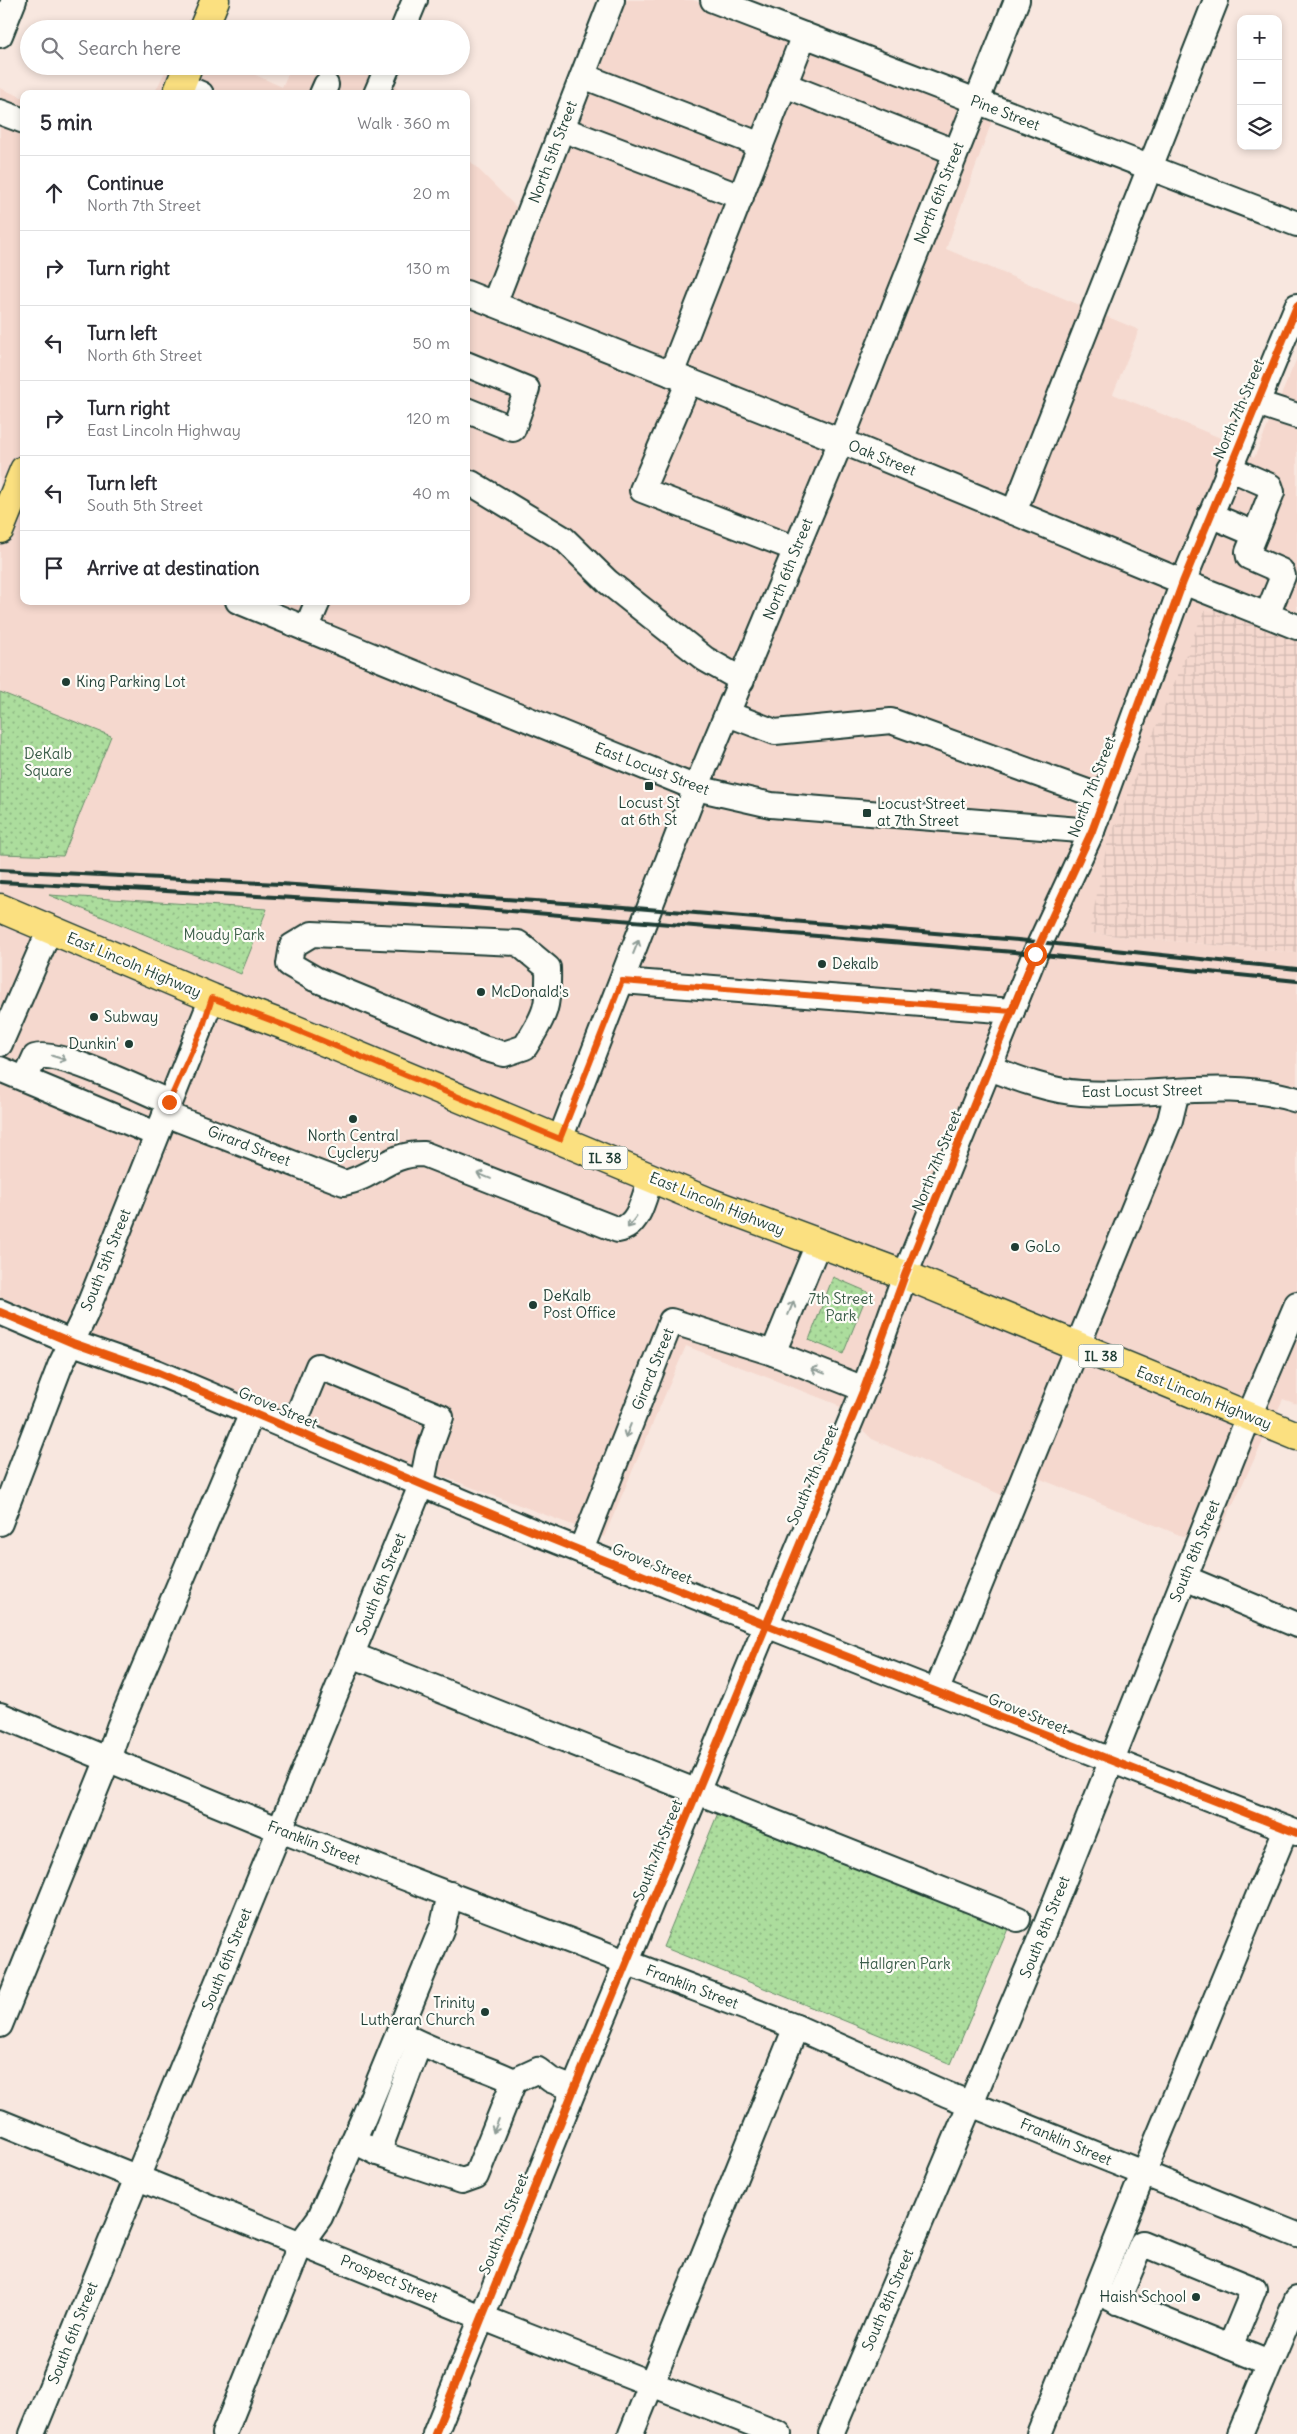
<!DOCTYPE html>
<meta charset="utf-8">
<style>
:root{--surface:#fff;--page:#f7f7f7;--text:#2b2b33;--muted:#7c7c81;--line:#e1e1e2}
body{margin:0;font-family:Delius,sans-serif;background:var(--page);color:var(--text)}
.controls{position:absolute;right:15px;top:15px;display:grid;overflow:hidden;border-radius:10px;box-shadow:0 2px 8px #0003}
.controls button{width:45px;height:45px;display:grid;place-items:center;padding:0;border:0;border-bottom:1px solid var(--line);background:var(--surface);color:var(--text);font:25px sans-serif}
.stop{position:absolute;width:15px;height:15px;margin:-11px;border:4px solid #ea580c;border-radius:50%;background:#fff}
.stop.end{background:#ea580c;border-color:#fff;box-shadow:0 1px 5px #0008}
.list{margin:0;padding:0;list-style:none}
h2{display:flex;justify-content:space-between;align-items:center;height:65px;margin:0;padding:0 20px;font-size:21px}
h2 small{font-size:16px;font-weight:400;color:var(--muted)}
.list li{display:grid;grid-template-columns:32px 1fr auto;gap:15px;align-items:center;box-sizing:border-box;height:75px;padding:0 20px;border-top:1px solid var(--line)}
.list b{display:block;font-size:19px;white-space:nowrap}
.list p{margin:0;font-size:16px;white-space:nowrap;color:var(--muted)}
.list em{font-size:16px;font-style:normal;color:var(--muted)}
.icon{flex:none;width:28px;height:28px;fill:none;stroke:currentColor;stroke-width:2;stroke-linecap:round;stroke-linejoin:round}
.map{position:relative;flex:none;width:1297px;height:2434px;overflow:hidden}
.search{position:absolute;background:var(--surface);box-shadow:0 2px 8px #0003;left:20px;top:20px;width:450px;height:55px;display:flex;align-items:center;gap:12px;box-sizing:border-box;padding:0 18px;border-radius:28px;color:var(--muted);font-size:19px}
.panel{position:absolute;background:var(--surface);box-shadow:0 2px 8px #0003;left:20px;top:90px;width:450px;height:515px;border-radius:10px}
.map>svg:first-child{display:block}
.built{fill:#f5d8ce;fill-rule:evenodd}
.industrial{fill:url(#industrial-grid)}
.park{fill:url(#park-dots);stroke:#668d68}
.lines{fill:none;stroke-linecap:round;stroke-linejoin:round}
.minor-casing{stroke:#1f3d34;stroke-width:28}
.major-casing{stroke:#1f3d34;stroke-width:31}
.minor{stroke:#fdfcf7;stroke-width:24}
.major{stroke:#fbe080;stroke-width:28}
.rail{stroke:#1f3d34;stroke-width:4}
.cycleway-casing{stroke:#fdfcf7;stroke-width:11}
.cycleway{stroke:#e8590c;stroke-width:8}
.oneway{stroke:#8e9c96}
.route{stroke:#ea580c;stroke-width:6}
.poi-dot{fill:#1f3d34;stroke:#fdfcf7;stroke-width:2}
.labels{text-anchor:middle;stroke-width:4.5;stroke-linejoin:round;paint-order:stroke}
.shield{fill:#fdfcf7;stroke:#62766e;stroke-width:1}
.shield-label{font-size:14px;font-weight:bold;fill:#1f3d34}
.street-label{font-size:15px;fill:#1f3d34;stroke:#fdfcf7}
.poi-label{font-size:15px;fill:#1f3d34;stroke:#fdfcf7;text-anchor:start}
.park-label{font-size:15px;fill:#3b5d49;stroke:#fdfcf7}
</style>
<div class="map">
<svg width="1297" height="2434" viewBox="0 0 1297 2434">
<defs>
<pattern id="industrial-grid" width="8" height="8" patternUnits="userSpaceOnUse" patternTransform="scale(1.25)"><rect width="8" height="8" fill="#f5d8ce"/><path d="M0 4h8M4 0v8" fill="none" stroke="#d2bab2"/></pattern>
<pattern id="park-dots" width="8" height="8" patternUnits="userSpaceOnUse" patternTransform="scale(1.25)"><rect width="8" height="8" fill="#acdd9d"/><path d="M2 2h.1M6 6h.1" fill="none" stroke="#8bb481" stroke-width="1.8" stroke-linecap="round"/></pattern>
</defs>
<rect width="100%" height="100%" fill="#f8e7df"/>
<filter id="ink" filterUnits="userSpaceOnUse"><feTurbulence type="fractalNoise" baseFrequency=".02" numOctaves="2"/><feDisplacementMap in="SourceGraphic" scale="10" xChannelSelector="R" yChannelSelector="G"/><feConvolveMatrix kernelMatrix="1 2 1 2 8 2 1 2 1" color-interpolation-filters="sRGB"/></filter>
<g filter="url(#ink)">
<g class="built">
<path d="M603 0H693L993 118 946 249 1139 330 1113 394 1228 441 1254 458 1297 358V639L1229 609 1204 611 1089 933 1297 953V1404L1283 1399 1212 1548 1038 1478 1004 1496 872 1439 836 1404 686 1346 604 1537 123 1356 0 1314V88L24 98V601H466V157L519 210ZM51 895 267 909 241 974Z"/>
<polygon points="168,66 236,66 282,87 292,66 355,66 396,86 404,94 154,94"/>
</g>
<polygon class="industrial" points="1229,609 1297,639 1297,953 1089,933 1107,845 1204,611"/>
<g class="park">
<polygon points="0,692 111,736 63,856 0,854"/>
<polygon points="49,895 267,909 241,974"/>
<polygon points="833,1277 868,1292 843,1354 809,1340"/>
<polygon points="720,1808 1010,1924 951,2064 663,1947"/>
</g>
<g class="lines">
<g class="minor-casing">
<g id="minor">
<polyline points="713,0 1297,224"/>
<polyline points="403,29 415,0"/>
<polyline points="0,35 14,0"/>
<polyline points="583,76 761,145"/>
<polyline points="180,85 201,94"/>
<polyline points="785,85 955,152"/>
<polyline points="322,94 326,85"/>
<polyline points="376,94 388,66"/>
<polyline points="0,112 24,121"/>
<polyline points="562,129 741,197"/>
<polyline points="466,293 841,441 1183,582 1297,627"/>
<polyline points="494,304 612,0"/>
<polyline points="466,364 527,389 513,429 466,410"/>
<polyline points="671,374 804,35"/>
<polyline points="689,381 642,490 796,549"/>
<polyline points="1257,403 1297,416"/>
<polyline points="1229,468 1270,486 1272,492 1248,552 1249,557 1281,571 1283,576 1267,615"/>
<polyline points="471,483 564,539 608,582 705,659 742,680"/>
<polyline points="1014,512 1216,0"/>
<polyline points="1210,515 1255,534"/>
<polyline points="238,601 696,788 771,805 1092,831"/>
<polyline points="306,629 318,601"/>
<polyline points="728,714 775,732 891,721 1104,798"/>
<path d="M312 934 518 943 548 968C549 1007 546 1014 525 1047L504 1054 483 1048 315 979 289 964 292 946Z"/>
<polyline points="622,981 1012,1011"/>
<polyline points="0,1044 50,929"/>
<path d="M990 1068C1018 1079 1050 1091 1081 1093 1153 1098 1227 1078 1297 1100"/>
<polyline points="0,1069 156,1134"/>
<path d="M25 1079 35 1057C59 1049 142 1091 169 1102"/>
<path d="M165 1114 344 1183C375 1177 388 1153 424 1154L618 1230C640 1226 644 1196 651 1177"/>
<polyline points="560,1139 696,788 841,441 1017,0"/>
<polyline points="0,1312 73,1343 156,1372 539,1534 774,1628 1297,1833"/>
<polyline points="773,1353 818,1244"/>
<polyline points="0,1523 60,1366 85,1315 212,998"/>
<polyline points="581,1550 671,1321 773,1353 864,1389"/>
<polyline points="1185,1578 1297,1625"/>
<polyline points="352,1655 1018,1919"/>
<polyline points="936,1692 1170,1120 1177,1091"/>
<polyline points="0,1715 280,1830 796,2027 946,2094 1297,2235"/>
<polyline points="0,2025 108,1759 119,1727 252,1413"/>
<path d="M399 2033C436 2054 476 2063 514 2081L538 2070 551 2080 574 2089"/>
<polyline points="0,2122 481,2317 779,2434"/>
<polyline points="366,2147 378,2153 419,2044"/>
<polyline points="378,2153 462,2181 476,2176 514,2081"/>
<polyline points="1102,2295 1269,2363"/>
<polyline points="1117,2302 1142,2243 1254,2289 1230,2347"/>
<polyline points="32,2434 422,1483 428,1453 441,1417 318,1366 292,1429"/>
<polyline points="224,2434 301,2243 320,2217 364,2117 443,1925 450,1894"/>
<polyline points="435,2434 574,2089 864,1389 905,1275 1035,954 1092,831 1183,582 1297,306"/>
<polyline points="631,2434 796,2027"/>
<polyline points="831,2434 1044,1930 1249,1416 1297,1304"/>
<polyline points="1039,2434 1143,2174 1286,1829"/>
<polyline points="1240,2434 1297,2299"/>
</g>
</g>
<g class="major-casing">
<g id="major">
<polyline points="203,29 215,0"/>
<polyline points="177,94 188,66"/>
<polyline points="0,529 24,470"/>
<polyline points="0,908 212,998 294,1029 709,1202 905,1275 1297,1436"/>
</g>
</g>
<use href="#minor" class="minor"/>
<use href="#major" class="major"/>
<g class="rail">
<polyline points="0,870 280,884 624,907 1018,940 1297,969"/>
<polyline points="0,882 461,907 1014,952 1297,981"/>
</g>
<g class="cycleway-casing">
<g id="cycleway">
<polyline points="0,1312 73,1343 156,1372 539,1534 774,1628 1297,1833"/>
<polyline points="435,2434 574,2089 864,1389 905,1275 1035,954 1092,831 1183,582 1297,306"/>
</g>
</g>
<use href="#cycleway" class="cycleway"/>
</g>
<defs><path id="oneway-shaft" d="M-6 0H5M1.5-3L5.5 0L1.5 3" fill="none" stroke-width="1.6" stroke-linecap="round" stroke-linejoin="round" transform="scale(1.25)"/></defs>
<g class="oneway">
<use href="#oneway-shaft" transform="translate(636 947) rotate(-68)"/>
<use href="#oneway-shaft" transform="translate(59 1058) rotate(17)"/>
<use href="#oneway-shaft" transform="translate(484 1176) rotate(-158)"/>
<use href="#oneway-shaft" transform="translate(632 1222) rotate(127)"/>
<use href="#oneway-shaft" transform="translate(791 1308) rotate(-68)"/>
<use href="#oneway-shaft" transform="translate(818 1371) rotate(-159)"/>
<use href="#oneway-shaft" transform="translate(628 1431) rotate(112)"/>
<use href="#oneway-shaft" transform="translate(496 2126) rotate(112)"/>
</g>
</g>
<g class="lines" filter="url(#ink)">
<polyline class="route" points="169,1102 203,1026 212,998 294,1029 560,1139 622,981 1012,1011 1035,954"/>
</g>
<g class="poi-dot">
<circle cx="66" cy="682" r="5"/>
<rect x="644" y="781" width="10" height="10" rx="2.5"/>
<rect x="862" y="808" width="10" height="10" rx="2.5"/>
<circle cx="822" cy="964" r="5"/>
<circle cx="481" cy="992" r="5"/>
<circle cx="94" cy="1017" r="5"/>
<circle cx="129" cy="1044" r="5"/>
<circle cx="353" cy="1119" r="5"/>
<circle cx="1015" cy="1247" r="5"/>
<circle cx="533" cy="1305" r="5"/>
<circle cx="485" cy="2012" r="5"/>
<circle cx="1196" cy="2297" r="5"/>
</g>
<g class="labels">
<g class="shield">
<rect x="582.5" y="1146.5" width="45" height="23" rx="4"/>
<rect x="1078.5" y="1344.5" width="45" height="23" rx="4"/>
</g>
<g class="shield-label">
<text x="605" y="1163">IL 38</text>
<text x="1101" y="1361">IL 38</text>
</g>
<g class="street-label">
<text transform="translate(1005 113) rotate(21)" y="5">Pine Street</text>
<text transform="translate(553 152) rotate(-69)" y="5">North 5th Street</text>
<text transform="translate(939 193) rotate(-68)" y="5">North 6th Street</text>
<text transform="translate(1239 409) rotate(-67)" y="5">North 7th Street</text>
<text transform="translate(882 458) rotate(22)" y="5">Oak Street</text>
<text transform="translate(788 569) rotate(-68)" y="5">North 6th Street</text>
<text transform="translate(652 769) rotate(21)" y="5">East Locust Street</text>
<text transform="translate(1092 787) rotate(-69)" y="5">North 7th Street</text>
<text transform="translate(134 965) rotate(23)" y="5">East Lincoln Highway</text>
<text transform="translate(1142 1091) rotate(-1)" y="5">East Locust Street</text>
<text transform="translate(249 1146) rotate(21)" y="5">Girard Street</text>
<text transform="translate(937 1161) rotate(-68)" y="5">North 7th Street</text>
<text transform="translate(717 1204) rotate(22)" y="5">East Lincoln Highway</text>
<text transform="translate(106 1260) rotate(-68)" y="5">South 5th Street</text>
<text transform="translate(653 1369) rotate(-68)" y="5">Girard Street</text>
<text transform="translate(1204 1398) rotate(22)" y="5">East Lincoln Highway</text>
<text transform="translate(278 1408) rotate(23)" y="5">Grove Street</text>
<text transform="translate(813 1475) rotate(-67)" y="5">South 7th Street</text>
<text transform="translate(1195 1551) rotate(-68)" y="5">South 8th Street</text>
<text transform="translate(652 1564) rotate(22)" y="5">Grove Street</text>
<text transform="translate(381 1584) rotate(-68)" y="5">South 6th Street</text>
<text transform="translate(1028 1714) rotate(22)" y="5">Grove Street</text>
<text transform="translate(314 1843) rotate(21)" y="5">Franklin Street</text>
<text transform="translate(658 1850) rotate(-68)" y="5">South 7th Street</text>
<text transform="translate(1045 1927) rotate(-68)" y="5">South 8th Street</text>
<text transform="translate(227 1959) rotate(-68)" y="5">South 6th Street</text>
<text transform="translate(692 1987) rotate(21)" y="5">Franklin Street</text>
<text transform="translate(1066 2142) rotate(23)" y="5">Franklin Street</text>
<text transform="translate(504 2224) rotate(-68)" y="5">South 7th Street</text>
<text transform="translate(389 2279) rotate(22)" y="5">Prospect Street</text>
<text transform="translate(888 2300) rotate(-67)" y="5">South 8th Street</text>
<text transform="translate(73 2333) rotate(-68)" y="5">South 6th Street</text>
</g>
<g class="poi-label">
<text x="76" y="687">King Parking Lot</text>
<text x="649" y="808" text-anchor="middle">Locust St<tspan x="649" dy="17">at 6th St</tspan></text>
<text x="877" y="809">Locust Street<tspan x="877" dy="17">at 7th Street</tspan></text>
<text x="832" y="969">Dekalb</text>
<text x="491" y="997">McDonald's</text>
<text x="104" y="1022">Subway</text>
<text x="119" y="1049" text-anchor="end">Dunkin'</text>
<text x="353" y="1141" text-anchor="middle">North Central<tspan x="353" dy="17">Cyclery</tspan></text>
<text x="1025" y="1252">GoLo</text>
<text x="543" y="1301">DeKalb<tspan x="543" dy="17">Post Office</tspan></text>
<text x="475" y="2008" text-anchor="end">Trinity<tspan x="475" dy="17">Lutheran Church</tspan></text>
<text x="1186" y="2302" text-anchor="end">Haish School</text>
</g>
<g class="park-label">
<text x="48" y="759">DeKalb<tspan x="48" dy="17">Square</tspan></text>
<text x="224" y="940">Moudy Park</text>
<text x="841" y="1304">7th Street<tspan x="841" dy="17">Park</tspan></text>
<text x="905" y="1969">Hallgren Park</text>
</g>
</g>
</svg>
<div class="controls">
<button>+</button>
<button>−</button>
<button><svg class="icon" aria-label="layers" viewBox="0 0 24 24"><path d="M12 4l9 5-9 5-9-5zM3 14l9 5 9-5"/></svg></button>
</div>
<div class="stop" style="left:1035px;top:954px"></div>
<div class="stop end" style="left:169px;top:1102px"></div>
<div class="search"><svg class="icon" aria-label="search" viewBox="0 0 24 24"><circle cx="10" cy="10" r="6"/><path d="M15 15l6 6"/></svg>Search here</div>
<section class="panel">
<h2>5 min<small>Walk · 360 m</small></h2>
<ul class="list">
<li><svg class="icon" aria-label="ahead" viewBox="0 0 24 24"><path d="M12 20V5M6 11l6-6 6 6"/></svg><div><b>Continue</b><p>North 7th Street</p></div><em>20 m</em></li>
<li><svg class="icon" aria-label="right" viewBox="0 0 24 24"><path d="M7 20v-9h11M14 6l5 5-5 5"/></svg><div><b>Turn right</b></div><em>130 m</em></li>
<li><svg class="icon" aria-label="left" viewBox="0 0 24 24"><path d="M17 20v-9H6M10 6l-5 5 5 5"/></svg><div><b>Turn left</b><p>North 6th Street</p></div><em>50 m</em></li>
<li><svg class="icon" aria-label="right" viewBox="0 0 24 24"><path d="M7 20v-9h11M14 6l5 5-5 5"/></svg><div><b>Turn right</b><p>East Lincoln Highway</p></div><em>120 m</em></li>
<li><svg class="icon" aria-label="left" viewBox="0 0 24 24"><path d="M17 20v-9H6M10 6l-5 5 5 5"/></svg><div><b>Turn left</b><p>South 5th Street</p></div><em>40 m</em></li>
<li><svg class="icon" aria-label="arrive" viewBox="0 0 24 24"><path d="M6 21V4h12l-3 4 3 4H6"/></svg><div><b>Arrive at destination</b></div></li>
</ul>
</section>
</div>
